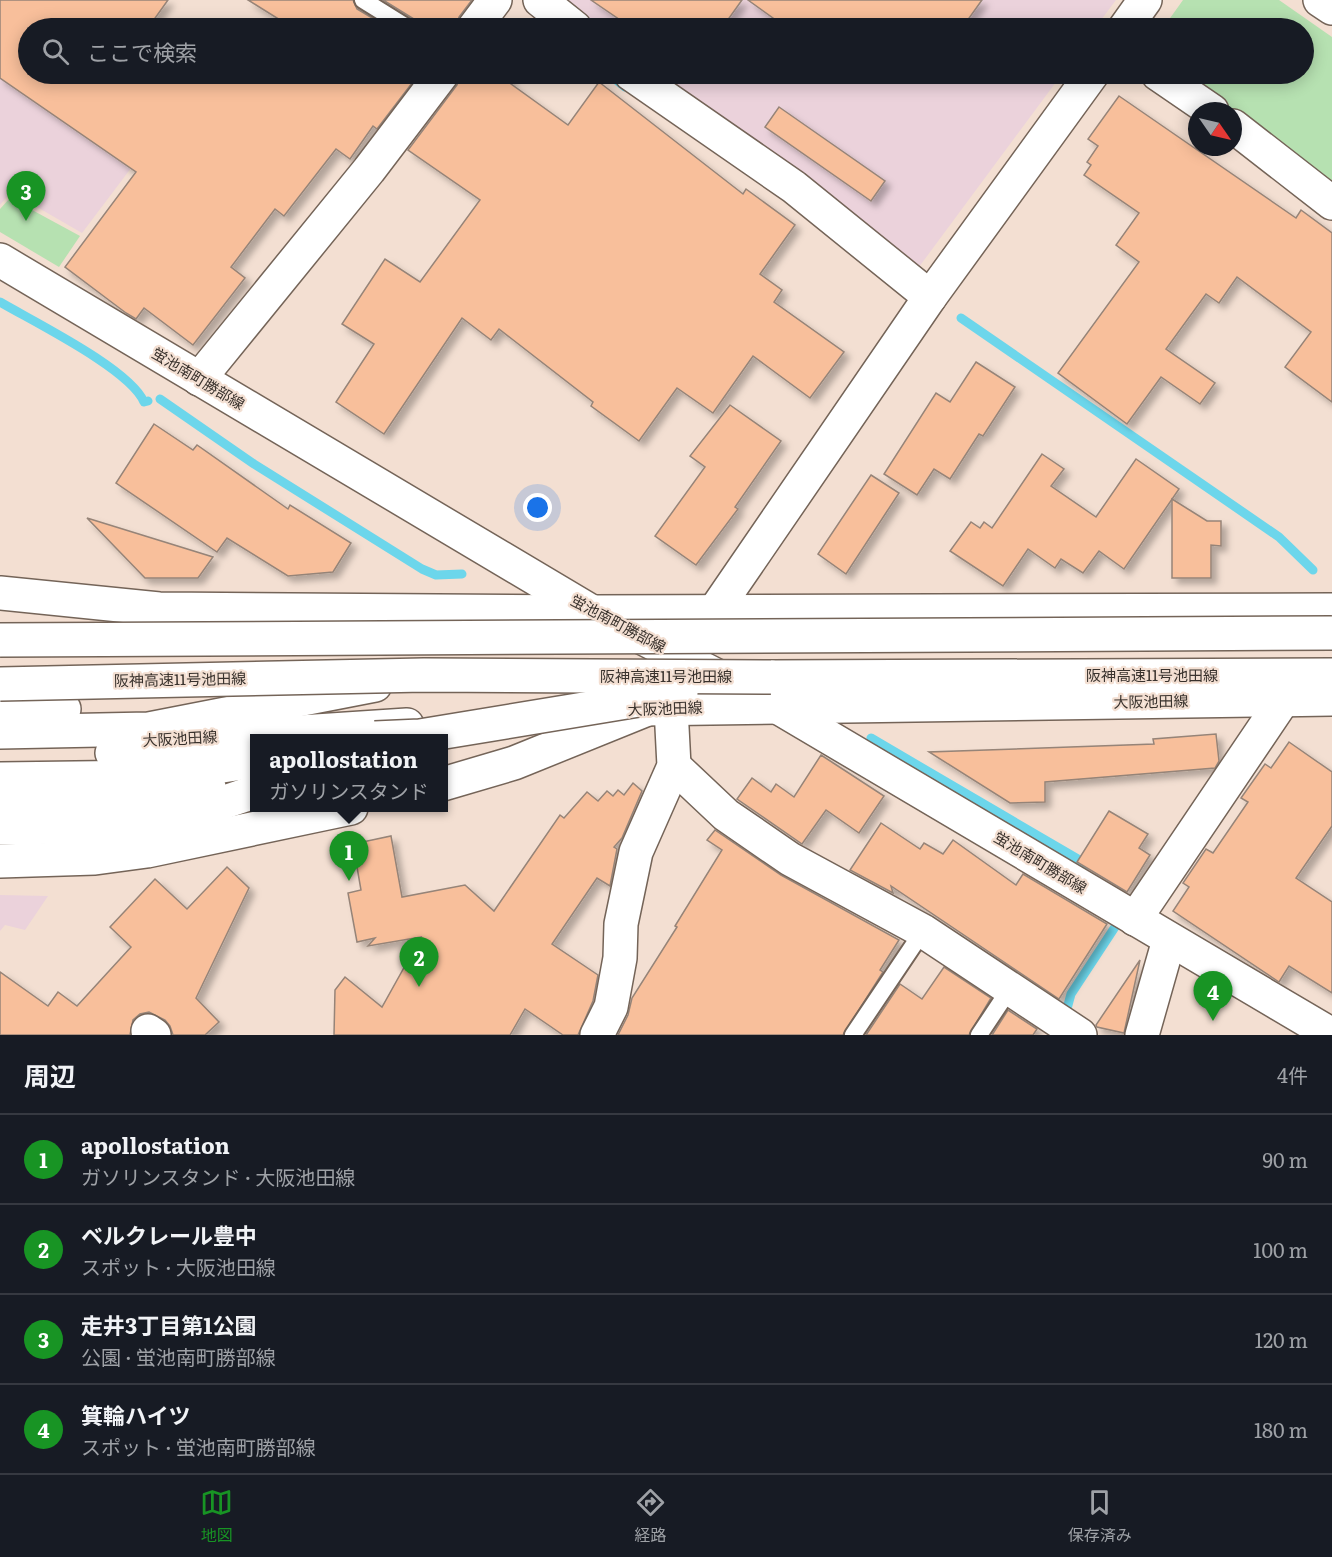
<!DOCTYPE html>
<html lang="ja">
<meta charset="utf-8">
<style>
:root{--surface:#171b24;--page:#20242c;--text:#f1f3f6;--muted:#9ea1a6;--line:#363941;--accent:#189424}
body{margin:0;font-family:Literata,"Noto Sans JP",serif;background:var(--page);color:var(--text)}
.compass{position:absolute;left:1188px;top:102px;width:54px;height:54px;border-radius:50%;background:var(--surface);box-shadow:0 3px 15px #0003;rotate:124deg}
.you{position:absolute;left:538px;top:508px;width:21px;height:21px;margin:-15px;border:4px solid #fff;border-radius:50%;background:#1a73e8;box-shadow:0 0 0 9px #1a73e833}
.badge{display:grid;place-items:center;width:39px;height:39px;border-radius:50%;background:var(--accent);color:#fff;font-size:20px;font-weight:700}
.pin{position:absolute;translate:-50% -50px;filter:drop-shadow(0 2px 3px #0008)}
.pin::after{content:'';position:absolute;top:32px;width:21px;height:18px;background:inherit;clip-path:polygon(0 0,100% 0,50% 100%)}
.popup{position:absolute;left:250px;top:734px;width:198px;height:78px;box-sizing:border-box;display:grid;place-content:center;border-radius:0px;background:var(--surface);filter:drop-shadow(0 2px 4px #0005);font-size:20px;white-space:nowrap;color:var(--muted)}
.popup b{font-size:22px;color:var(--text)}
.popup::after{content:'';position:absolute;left:50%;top:100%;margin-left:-12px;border:12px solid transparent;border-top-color:var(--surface)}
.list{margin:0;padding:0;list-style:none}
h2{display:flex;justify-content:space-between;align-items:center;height:78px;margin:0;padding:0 24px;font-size:26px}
h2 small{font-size:20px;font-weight:400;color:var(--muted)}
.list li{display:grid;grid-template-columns:39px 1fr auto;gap:18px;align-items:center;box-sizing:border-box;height:90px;padding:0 24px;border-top:2px solid var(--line)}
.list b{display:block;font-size:22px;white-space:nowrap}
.list p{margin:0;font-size:20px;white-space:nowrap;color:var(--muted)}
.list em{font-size:20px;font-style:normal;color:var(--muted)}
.icon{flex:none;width:33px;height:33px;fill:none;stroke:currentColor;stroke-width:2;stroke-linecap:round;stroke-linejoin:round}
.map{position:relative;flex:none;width:1332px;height:1035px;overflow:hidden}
.search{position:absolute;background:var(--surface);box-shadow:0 3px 15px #0003;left:18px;right:18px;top:18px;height:66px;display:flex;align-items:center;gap:15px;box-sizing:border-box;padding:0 21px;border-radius:33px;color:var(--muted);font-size:22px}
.sheet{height:438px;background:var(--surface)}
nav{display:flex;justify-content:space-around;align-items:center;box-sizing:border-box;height:84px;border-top:2px solid var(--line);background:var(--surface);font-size:16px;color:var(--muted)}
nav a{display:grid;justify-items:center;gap:3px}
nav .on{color:var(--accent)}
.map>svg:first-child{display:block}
.industrial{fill:#ebd2db}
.green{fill:#b6e1b1}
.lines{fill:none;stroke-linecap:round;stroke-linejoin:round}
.stream{stroke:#6cd6eb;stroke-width:9}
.building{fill:#f8bf9b;stroke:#968478;stroke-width:1.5;filter:url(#shadow)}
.lane-casing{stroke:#746458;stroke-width:20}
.street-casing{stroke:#746458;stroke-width:36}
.secondary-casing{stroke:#746458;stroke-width:36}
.primary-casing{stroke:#746458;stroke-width:36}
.highway-casing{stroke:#746458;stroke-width:36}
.lane{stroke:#fff;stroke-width:16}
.street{stroke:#fff;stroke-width:33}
.secondary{stroke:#fff;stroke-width:33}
.primary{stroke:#fff;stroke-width:33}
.highway{stroke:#fff;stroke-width:33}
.highway-bridge-casing{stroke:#746458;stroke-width:36;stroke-linecap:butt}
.highway-bridge{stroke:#fff;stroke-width:33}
.labels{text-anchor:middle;stroke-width:4.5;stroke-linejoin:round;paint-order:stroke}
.street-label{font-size:15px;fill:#39322d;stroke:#f3dfd2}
</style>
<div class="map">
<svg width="1332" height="1035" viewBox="0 0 1332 1035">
<defs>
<filter id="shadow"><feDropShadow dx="5.5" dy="5.5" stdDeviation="3" flood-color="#0004"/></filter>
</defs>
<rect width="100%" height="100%" fill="#f3dfd2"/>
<g class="industrial">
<polygon points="0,0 117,0 159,28 28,28 28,74 202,74 82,233 11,192 0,205"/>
<polygon points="555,0 1116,0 1095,28 592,28"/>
<polygon points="650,74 1062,74 916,271"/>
<polygon points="0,895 48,896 25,930 5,925 0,931"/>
</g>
<g class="green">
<polygon points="1183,0 1279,0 1332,37 1332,193 1176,74 1304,74 1304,28 1163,28"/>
<polygon points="10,198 80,236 59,267 0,232 0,209"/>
</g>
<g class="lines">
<g class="stream">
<polyline points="544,26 548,28"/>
<polyline points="609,74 625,87"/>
<path d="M0 302C34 322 130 369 144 402L148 401"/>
<polyline points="961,318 1279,537 1313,570"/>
<polyline points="160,399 254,464 422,569 436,575 462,574"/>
<polyline points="871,738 1088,865"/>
<polyline points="1068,1018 1065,1016 1071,994 1115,927"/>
</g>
</g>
<g class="building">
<polygon points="0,0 168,0 148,28 28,28 28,74 419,74 377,129 373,126 350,159 336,149 284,216 275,209 231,267 245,278 193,345 144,308 136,319 126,313 65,267 136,172 0,78"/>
<polygon points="248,0 353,0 357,9 389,28 287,28 283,26 285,23"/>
<polygon points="383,0 472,0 459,17 456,28 418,28 414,19"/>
<polygon points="591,0 742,0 722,28 632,28"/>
<polygon points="748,0 982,0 962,28 787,28"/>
<polygon points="460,74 512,74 507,81 568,125 599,82 743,194 746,189 795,225 760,274 782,290 774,302 844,352 810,398 753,356 713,413 677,388 639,441 591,406 593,402 499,329 491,340 462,318 384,434 336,402 374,344 342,324 385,259 420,282 480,200 408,150 457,85"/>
<polygon points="1119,96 1296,218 1301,210 1332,233 1332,402 1285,367 1311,332 1237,277 1219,303 1206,294 1166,349 1215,383 1200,404 1161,377 1127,424 1058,373 1139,262 1116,245 1139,213 1084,175 1091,165 1087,162 1098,146 1088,139"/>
<polygon points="779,107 885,181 871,201 765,127"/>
<polygon points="976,362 1015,387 983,436 979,434 950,479 934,469 917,495 884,474 936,393 950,402"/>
<polygon points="730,405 781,441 735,507 738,509 696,565 655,536 705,467 690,456"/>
<polygon points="154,424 193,450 197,445 288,509 290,505 351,543 333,572 288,576 227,538 217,552 116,483"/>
<polygon points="1042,454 1064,469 1051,486 1096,517 1136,459 1179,489 1124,569 1099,551 1083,573 1061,559 1055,568 1028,549 1003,586 950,551 971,522 980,528 984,522 992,528"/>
<polygon points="871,475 899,493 846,574 818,554"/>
<polygon points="1172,499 1207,521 1221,521 1221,546 1211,545 1211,578 1172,578"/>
<polygon points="87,518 213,557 198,578 145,578"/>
<polygon points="1216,734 1219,761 1215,768 1045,782 1045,802 1010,803 929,752 1154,744 1153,739"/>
<polygon points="1289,742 1332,772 1332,826 1296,878 1332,902 1332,993 1289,966 1279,982 1173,911 1189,887 1183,883 1206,849 1213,853 1248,802 1241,798 1265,764 1271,768"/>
<polygon points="821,755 884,796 859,833 826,810 802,844 737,799 752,778 771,792 776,784 794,797"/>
<polygon points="633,783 642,791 622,838 614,847 617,849 610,886 597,878 552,944 598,975 593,1001 578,1035 563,1035 525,1009 510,1035 334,1035 335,990 345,977 382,1007 421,937 368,946 375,938 357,942 348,893 361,890 353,844 391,836 402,897 465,885 494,911 560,815 564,818 587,792 598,801 607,791 613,796 618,790 624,795"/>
<polygon points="1109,811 1148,834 1139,848 1150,855 1127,892 1077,862"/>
<polygon points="881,823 920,849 924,843 943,854 953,840 1016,885 1023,874 1107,924 1059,999 891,886 893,893 850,870"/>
<polygon points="715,830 781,875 899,940 880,970 883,972 843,1035 618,1035 628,1015 632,998 677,927 675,926 722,850 707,840"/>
<polygon points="227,867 249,888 196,998 219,1022 205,1035 173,1035 170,1026 165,1020 149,1012 140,1014 133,1020 130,1035 0,1035 0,972 48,1006 58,992 77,1006 131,947 110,927 155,879 187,909"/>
<polygon points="1140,960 1124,1033 1097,1027 1096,1025"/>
<polygon points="944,967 991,998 969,1035 866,1035 900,984 922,999"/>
<polygon points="1008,1010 1037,1029 1033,1035 992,1035"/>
</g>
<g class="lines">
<g class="lane-casing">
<g id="lane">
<polyline points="363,0 408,28"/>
<polyline points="853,1035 923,931"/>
<polyline points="979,1035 1009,990"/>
</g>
</g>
<g class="street-casing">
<g id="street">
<polyline points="540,0 575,28"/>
<polyline points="1320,0 1332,8"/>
<polyline points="474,28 495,0"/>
<polyline points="1125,28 1145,0"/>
<polyline points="631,74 794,187 930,297"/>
<polyline points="1158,74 1212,111"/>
<polyline points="1233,126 1332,203"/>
<polyline points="199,379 369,170 442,74"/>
<polyline points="714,612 930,297 1092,74"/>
<polyline points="674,766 726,815 790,859 923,931 1080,1035"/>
<polyline points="443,784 514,763 650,708"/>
<polyline points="0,861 95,858 147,851 351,808"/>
<polyline points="1135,919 1283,700"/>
<polyline points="148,1031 154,1035"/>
<polyline points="597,1035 611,1007 620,958 621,924 636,852 674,766 671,708"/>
<polyline points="1142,1035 1169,940"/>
</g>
</g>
<g class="secondary-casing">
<polyline id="secondary" points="0,260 592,612 776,706 1332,1035"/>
</g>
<g class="primary-casing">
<g id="primary">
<polyline points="0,593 159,609 592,612 1332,610"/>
<polyline points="641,709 1332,699"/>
<polyline points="180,740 407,725"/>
</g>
</g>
<g class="highway-casing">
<g id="highway">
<polyline points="771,677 1332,675"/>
<polyline points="0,709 64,709"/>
<polyline points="0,732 149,729 375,685"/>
<polyline points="112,753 214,748"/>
<polyline points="0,779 151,777 254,761"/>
<polyline points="0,804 150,801 209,787"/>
<polyline points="0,828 154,826 254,792"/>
</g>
</g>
<use href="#lane" class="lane"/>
<use href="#street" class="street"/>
<use href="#secondary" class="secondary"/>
<use href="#primary" class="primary"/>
<use href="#highway" class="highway"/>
<g class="highway-bridge-casing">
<g id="highway-bridge">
<polyline points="0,640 1332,633"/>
<polyline points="0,684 424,675 771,677"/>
<polyline points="375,738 420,736 681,693"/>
</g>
</g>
<use href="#highway-bridge" class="highway-bridge"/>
</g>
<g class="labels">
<g class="street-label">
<text transform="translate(198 379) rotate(31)" y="5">蛍池南町勝部線</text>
<text transform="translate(618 624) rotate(28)" y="5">蛍池南町勝部線</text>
<text x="1152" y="681">阪神高速11号池田線</text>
<text x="666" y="682">阪神高速11号池田線</text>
<text transform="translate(180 680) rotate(-1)" y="5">阪神高速11号池田線</text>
<text transform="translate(1151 702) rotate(-1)" y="5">大阪池田線</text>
<text transform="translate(665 709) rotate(-2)" y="5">大阪池田線</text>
<text transform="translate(180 739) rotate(-3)" y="5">大阪池田線</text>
<text transform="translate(1040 863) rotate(31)" y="5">蛍池南町勝部線</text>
</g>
</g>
</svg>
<svg class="compass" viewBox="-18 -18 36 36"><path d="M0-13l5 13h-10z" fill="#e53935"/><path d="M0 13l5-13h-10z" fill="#9ea1a6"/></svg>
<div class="you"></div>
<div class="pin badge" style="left:349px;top:881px">1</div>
<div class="popup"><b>apollostation</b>ガソリンスタンド</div>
<div class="pin badge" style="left:419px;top:987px">2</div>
<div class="pin badge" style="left:26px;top:221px">3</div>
<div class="pin badge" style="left:1213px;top:1021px">4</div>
<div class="search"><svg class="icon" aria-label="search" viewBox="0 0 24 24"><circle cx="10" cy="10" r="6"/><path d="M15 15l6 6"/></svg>ここで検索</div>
</div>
<section class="sheet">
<h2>周辺<small>4件</small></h2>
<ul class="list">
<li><span class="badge">1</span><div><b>apollostation</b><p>ガソリンスタンド · 大阪池田線</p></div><em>90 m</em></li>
<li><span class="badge">2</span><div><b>ベルクレール豊中</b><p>スポット · 大阪池田線</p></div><em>100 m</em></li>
<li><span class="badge">3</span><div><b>走井3丁目第1公園</b><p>公園 · 蛍池南町勝部線</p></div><em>120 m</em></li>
<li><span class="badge">4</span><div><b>箕輪ハイツ</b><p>スポット · 蛍池南町勝部線</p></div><em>180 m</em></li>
</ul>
</section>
<nav>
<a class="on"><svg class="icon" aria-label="map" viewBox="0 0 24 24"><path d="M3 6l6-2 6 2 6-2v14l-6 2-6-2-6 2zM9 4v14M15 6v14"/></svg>地図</a>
<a><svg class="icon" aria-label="directions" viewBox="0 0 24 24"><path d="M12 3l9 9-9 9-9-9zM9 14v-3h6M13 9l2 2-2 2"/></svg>経路</a>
<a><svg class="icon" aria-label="saved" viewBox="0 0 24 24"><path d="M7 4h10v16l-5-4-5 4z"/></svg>保存済み</a>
</nav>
